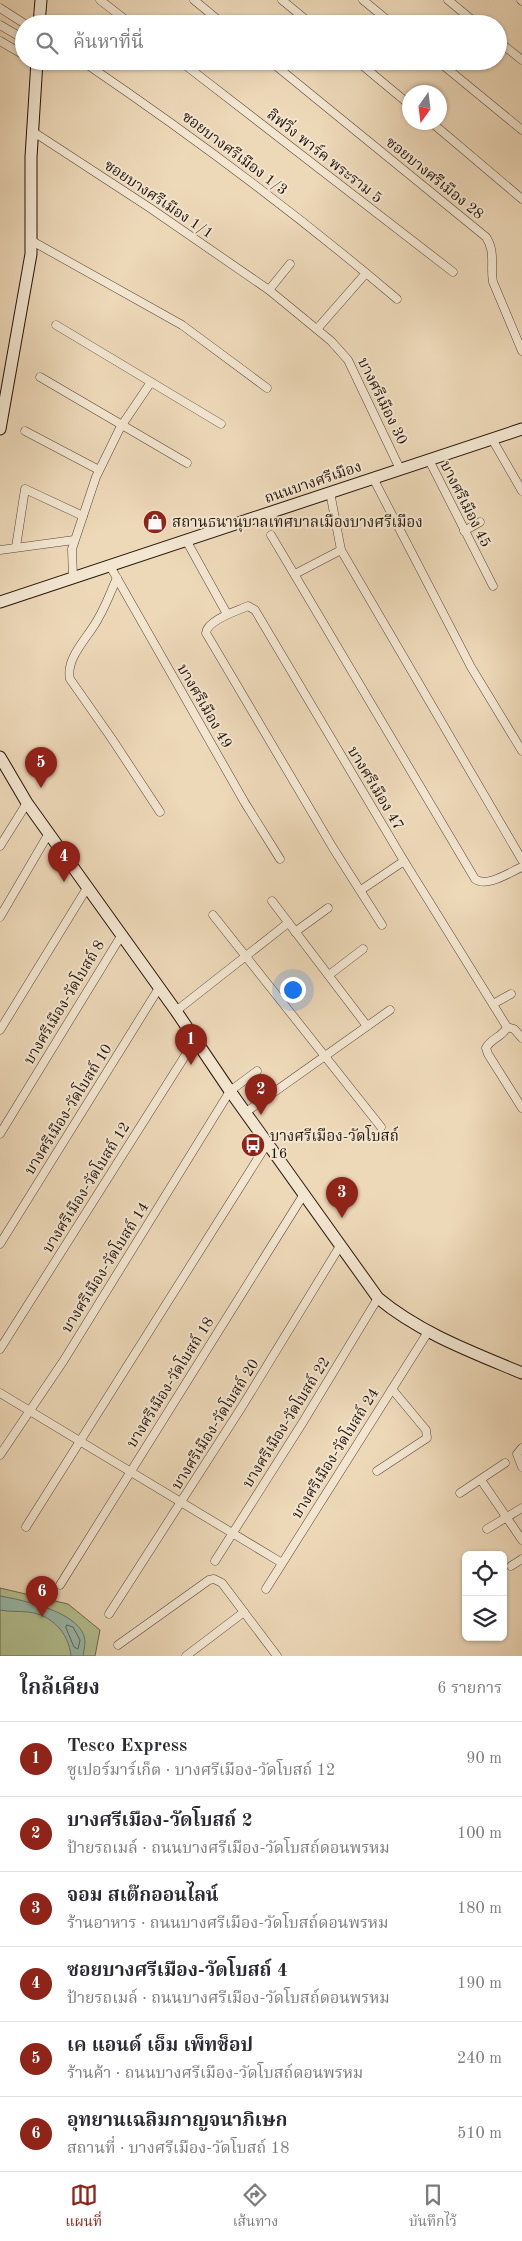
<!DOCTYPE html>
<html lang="th">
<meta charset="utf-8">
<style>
:root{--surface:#fff;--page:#f7f7f7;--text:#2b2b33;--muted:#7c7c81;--line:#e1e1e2;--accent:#8f2418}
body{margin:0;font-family:"Old Standard TT","Noto Serif Thai",serif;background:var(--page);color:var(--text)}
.controls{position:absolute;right:15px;bottom:15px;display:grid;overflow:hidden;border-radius:8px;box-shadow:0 1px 4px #0004}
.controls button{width:45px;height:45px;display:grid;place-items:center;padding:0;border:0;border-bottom:1px solid var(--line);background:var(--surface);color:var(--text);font:25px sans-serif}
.compass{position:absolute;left:402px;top:85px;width:45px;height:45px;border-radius:50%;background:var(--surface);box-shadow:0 1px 4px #0004;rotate:194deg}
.you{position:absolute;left:292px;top:989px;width:18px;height:18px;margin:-12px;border:4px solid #fff;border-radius:50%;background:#1a73e8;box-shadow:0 0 0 8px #1a73e833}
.badge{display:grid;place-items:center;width:32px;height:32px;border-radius:50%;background:var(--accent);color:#fff;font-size:16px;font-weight:700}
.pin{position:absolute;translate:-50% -41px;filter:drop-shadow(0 1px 2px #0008)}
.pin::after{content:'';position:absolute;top:26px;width:18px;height:15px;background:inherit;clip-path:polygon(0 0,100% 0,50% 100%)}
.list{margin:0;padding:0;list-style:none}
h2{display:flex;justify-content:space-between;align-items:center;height:65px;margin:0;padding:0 20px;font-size:21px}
h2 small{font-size:16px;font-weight:400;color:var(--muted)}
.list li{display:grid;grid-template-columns:32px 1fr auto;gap:15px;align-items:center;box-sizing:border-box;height:75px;padding:0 20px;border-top:1px solid var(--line)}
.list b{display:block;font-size:19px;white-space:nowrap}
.list p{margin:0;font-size:16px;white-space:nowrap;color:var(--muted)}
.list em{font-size:16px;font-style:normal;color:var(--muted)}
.icon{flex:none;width:28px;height:28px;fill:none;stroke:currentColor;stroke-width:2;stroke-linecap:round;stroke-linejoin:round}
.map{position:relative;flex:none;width:522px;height:1656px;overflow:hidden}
.search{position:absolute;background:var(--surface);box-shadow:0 1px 4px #0004;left:15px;right:15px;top:15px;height:55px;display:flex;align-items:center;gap:12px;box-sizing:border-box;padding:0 18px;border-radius:28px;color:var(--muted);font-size:19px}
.sheet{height:515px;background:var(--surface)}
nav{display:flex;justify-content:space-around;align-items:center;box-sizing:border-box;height:70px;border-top:1px solid var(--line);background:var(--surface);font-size:14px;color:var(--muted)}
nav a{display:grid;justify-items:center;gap:2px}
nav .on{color:var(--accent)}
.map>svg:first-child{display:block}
.green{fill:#b4c092;stroke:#6c6a4e}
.water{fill:#9abaab;stroke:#6b786b}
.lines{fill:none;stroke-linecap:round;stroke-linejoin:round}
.shore{stroke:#5f675b;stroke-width:1}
.street-casing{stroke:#564536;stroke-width:9}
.secondary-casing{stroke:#24140b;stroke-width:13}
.street{stroke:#f3e6d1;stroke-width:8}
.secondary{stroke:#f3e6d1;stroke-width:11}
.labels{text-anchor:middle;stroke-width:4;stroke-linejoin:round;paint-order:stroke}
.street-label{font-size:15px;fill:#24140b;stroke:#f3e6d1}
.poi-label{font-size:15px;fill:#24140b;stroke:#f3e6d1;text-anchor:start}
</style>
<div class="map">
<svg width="522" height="1656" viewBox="0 0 522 1656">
<rect width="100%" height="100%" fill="#edd8b8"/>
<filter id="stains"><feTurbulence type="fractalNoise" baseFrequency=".004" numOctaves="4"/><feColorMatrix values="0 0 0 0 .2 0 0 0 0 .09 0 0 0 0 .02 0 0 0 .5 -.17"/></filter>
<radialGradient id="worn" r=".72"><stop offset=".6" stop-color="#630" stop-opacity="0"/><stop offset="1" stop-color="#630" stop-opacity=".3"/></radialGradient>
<polygon class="green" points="0,1588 68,1604 100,1630 95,1656 0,1656"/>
<path class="water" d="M0 1596C22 1600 83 1612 85 1641 85 1645 84 1651 83 1656H71C69 1633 51 1614 28 1612 18 1611 10 1612 0 1610Z"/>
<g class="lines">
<polygon class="shore" points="67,1625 73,1627 80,1640 78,1649 74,1647 66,1628"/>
<g class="street-casing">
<g id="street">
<polyline points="100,0 131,24"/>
<polyline points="194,0 223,24"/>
<polyline points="282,0 311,24"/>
<polyline points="363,0 392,24"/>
<polyline points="448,0 477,24"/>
<polyline points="521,0 522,1"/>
<polyline points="0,8 25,24"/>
<polyline points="0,25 24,39"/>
<polyline points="0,41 24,55"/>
<polyline points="498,41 522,60"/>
<path d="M82 61C191 135 297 214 397 299"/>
<polyline points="180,61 453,272"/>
<path d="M270 61 486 237C496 252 490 266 493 282L522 351"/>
<polyline points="357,61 410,105"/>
<polyline points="438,61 522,130"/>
<polyline points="431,122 522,199"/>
<polyline points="32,131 150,208 269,290 331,341 348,360 400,469"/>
<polyline points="32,241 182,325 267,388"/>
<polyline points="269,290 290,264"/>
<polyline points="56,325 221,424"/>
<polyline points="317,329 366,273"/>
<polyline points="40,377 187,463"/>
<polyline points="25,431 99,470"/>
<polyline points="492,439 522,491"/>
<polyline points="429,460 493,586"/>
<polyline points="373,478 471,667 522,751"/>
<polyline points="330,492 341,550 522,860"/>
<polyline points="464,531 480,522"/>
<path d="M271 535 475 879C487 888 510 872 522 867"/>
<polyline points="186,540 227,614"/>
<polyline points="16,547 25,489 83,516"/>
<polyline points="0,550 74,540"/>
<polyline points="110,566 245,803 280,859"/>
<polyline points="295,574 341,550"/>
<polyline points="73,578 72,549 96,477 120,428 151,382"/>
<path d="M117 578C111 591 106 605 99 617 90 636 65 657 70 679L112 739 160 812"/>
<polyline points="0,846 27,803"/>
<polyline points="361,890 404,861"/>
<polyline points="272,901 367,1026"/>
<polyline points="213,915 381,1127"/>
<polyline points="0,917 49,833"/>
<path d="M382 925 333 848 206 633C207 620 237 611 248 606L255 610 404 861 507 1027C503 1037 491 1038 486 1048L488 1054 522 1108"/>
<polyline points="295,932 328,908"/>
<polyline points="329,975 363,949"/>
<polyline points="493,1004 511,994"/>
<polyline points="176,1011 288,923"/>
<polyline points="507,1027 514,1029 522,1038"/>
<polyline points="0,1030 87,888"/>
<polyline points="246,1112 390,1010"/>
<polyline points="0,1134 121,936"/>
<polyline points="0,1244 159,988"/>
<polyline points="0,1349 195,1040"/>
<polyline points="0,1393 282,1563"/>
<polyline points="522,1448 517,1454 522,1467"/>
<polyline points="0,1455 64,1360 230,1091 257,1071"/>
<polyline points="377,1471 427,1438 426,1430 392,1389"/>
<polyline points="481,1480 522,1540"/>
<polyline points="460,1493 505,1463"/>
<polyline points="26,1527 267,1144"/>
<polyline points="487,1529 522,1508"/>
<polyline points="215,1561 303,1422 378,1298"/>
<polyline points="511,1566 522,1559"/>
<polyline points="60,1585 304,1194"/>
<polyline points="266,1589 428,1332"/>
<polyline points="109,1614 243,1405 340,1246"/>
<polyline points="118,1645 209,1580 214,1579 222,1583 277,1656"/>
<polyline points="186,1656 244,1612"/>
</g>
</g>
<g class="secondary-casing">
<g id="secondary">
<polyline points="39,24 41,0"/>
<polyline points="0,429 31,254 31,157 37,61"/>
<polyline points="0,602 522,429"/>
<path d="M0 757 27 803 176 1011 230 1091 378 1298C420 1333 472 1352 522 1373"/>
</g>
</g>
<use href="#street" class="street"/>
<use href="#secondary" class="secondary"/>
</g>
<defs>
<g id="shop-disc" transform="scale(1.25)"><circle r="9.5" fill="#8f2418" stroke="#f3e6d1"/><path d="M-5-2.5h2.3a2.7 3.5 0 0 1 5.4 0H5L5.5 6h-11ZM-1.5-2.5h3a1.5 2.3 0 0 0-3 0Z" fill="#fff"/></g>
<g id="bus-disc" transform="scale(1.25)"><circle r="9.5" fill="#8f2418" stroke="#f3e6d1"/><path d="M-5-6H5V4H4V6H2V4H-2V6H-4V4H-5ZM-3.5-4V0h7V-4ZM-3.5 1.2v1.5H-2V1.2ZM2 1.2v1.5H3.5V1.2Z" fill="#fff"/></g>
</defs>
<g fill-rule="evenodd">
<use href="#shop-disc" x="155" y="522"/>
<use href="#bus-disc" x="253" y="1145"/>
</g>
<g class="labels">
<g class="street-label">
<text transform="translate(235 153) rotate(37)" y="5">ซอยบางศรีเมือง 1/3</text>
<text transform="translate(325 156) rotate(38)" y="5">ลิฟวิ่ง พาร์ค พระราม 5</text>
<text transform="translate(435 178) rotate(39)" y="5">ซอยบางศรีเมือง 28</text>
<text transform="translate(159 199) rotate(34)" y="5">ซอยบางศรีเมือง 1/1</text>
<text transform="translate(383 401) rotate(64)" y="5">บางศรีเมือง 30</text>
<text transform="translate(313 482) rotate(-19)" y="5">ถนนบางศรีเมือง</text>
<text transform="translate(466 504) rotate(63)" y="5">บางศรีเมือง 45</text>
<text transform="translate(205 706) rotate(60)" y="5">บางศรีเมือง 49</text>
<text transform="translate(376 788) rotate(59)" y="5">บางศรีเมือง 47</text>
<text transform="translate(64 1002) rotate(-59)" y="5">บางศรีเมือง-วัดโบสถ์ 8</text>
<text transform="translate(68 1109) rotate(-58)" y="5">บางศรีเมือง-วัดโบสถ์ 10</text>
<text transform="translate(86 1187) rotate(-58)" y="5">บางศรีเมือง-วัดโบสถ์ 12</text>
<text transform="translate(105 1267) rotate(-58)" y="5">บางศรีเมือง-วัดโบสถ์ 14</text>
<text transform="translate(170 1382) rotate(-58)" y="5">บางศรีเมือง-วัดโบสถ์ 18</text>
<text transform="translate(286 1422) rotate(-58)" y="5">บางศรีเมือง-วัดโบสถ์ 22</text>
<text transform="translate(215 1424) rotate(-58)" y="5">บางศรีเมือง-วัดโบสถ์ 20</text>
<text transform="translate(335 1453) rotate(-58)" y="5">บางศรีเมือง-วัดโบสถ์ 24</text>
</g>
<g class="poi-label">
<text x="172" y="527">สถานธนานุบาลเทศบาลเมืองบางศรีเมือง</text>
<text x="270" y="1141">บางศรีเมือง-วัดโบสถ์<tspan x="270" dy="17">16</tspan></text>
</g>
</g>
<rect width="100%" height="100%" filter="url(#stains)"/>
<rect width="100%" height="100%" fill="url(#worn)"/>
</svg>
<div class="controls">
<button><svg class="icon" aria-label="locate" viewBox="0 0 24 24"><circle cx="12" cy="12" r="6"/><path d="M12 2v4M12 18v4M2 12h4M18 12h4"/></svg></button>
<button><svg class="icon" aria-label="layers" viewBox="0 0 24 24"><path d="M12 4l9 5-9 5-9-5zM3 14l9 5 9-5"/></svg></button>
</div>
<svg class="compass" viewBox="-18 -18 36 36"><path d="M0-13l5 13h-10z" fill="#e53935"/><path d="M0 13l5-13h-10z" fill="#7c7c81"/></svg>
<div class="you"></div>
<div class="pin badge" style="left:191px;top:1065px">1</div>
<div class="pin badge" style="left:261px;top:1115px">2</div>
<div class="pin badge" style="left:342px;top:1218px">3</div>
<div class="pin badge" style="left:64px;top:882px">4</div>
<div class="pin badge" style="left:41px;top:788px">5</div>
<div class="pin badge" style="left:42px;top:1617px">6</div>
<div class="search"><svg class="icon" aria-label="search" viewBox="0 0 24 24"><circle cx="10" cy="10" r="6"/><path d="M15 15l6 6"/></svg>ค้นหาที่นี่</div>
</div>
<section class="sheet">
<h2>ใกล้เคียง<small>6 รายการ</small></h2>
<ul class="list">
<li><span class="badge">1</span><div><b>Tesco Express</b><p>ซูเปอร์มาร์เก็ต · บางศรีเมือง-วัดโบสถ์ 12</p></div><em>90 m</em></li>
<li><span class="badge">2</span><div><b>บางศรีเมือง-วัดโบสถ์ 2</b><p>ป้ายรถเมล์ · ถนนบางศรีเมือง-วัดโบสถ์ดอนพรหม</p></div><em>100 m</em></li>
<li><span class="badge">3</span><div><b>จอม สเต๊กออนไลน์</b><p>ร้านอาหาร · ถนนบางศรีเมือง-วัดโบสถ์ดอนพรหม</p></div><em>180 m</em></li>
<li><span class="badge">4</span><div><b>ซอยบางศรีเมือง-วัดโบสถ์ 4</b><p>ป้ายรถเมล์ · ถนนบางศรีเมือง-วัดโบสถ์ดอนพรหม</p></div><em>190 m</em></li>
<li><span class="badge">5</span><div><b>เค แอนด์ เอ็ม เพ็ทช็อป</b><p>ร้านค้า · ถนนบางศรีเมือง-วัดโบสถ์ดอนพรหม</p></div><em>240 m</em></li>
<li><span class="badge">6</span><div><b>อุทยานเฉลิมกาญจนาภิเษก</b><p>สถานที่ · บางศรีเมือง-วัดโบสถ์ 18</p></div><em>510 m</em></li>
</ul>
</section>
<nav>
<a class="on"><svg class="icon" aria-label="map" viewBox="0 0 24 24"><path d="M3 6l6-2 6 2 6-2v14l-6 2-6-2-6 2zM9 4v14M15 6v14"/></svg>แผนที่</a>
<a><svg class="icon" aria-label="directions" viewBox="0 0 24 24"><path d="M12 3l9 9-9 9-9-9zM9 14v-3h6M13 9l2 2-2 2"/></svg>เส้นทาง</a>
<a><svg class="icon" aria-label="saved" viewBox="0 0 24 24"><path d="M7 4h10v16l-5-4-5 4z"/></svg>บันทึกไว้</a>
</nav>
